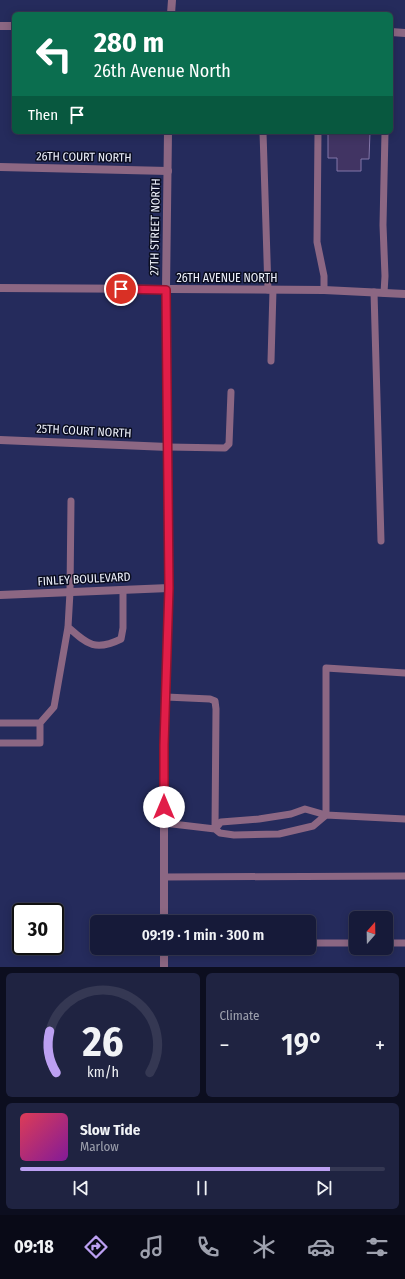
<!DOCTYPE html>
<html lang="en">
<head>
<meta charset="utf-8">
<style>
	body { margin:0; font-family:"Fira Sans Condensed",sans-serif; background:#1f2341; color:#f1f3f6; height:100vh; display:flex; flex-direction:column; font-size:15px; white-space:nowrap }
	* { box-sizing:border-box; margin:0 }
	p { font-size:13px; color:#9ea1ae }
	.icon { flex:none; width:22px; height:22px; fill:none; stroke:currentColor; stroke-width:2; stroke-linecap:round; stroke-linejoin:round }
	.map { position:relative; height:967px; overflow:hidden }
	.drawer { display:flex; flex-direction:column; gap:6px; padding:6px; background:#0c0e1f; flex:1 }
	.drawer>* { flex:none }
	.top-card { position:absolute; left:12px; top:12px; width:381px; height:122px; border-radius:6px; box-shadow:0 2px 10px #0003,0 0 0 1px #353853; background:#0b6e4f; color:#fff; overflow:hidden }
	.needle { width:26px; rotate:20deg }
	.fabs { position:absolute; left:349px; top:911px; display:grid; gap:8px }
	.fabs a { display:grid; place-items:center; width:44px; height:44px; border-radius:6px; background:#161a39; box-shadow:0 2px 10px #0003,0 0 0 1px #353853; font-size:20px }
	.speed { position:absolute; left:12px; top:903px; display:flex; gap:8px; font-size:20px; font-weight:700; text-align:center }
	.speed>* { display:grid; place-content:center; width:52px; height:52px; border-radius:50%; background:#161a39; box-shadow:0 2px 10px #0003,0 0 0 1px #353853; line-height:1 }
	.speed .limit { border:2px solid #111; border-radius:6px; background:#fff; color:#111 }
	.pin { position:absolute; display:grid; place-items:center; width:34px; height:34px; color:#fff; margin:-17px; border:2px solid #fff; border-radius:50%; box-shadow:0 1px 4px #0007 }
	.me { position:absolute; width:44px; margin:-22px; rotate:0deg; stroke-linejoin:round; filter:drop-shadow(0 0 3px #0008) }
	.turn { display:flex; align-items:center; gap:14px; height:84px; padding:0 16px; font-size:18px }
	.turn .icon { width:52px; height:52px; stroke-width:2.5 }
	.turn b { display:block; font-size:28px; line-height:34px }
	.then { display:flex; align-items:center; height:38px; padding:0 16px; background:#0003; gap:8px; font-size:15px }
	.big { font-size:30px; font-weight:600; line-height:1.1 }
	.drawer .tile { flex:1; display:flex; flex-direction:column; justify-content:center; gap:6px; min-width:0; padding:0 14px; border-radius:6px; background:#1f2341 }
	.drawer .dial { align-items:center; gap:0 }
	.dial svg { height:104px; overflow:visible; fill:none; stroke:#353853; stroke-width:7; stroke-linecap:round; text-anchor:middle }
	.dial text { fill:#f1f3f6; stroke:none }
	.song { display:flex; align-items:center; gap:12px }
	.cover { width:48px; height:48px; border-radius:6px; background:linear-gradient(135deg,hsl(350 70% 55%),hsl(290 70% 35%)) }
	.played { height:4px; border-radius:2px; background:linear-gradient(90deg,#bca0f2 85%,#353853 85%) }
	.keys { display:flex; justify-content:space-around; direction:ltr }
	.heat { display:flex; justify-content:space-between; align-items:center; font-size:22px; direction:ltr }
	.drawer .tiles { flex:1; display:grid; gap:6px; grid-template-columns:1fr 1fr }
	.tile:last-child { grid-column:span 2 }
	.trip { position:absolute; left:90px; top:915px; width:226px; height:40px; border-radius:6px; background:#161a39; box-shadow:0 2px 10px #0003,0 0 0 1px #353853; font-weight:600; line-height:40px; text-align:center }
	.menu { display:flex; height:64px; justify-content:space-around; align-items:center; background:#090a17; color:#9ea1ae }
	.menu .icon { width:28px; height:28px }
	.menu .current { color:#bca0f2 }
	.menu b { font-size:18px; color:#f1f3f6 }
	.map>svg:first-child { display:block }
</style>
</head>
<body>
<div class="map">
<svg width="405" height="967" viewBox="0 0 405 967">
	<rect width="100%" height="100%" fill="#1d224c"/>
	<path fill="#252b5c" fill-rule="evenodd" d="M0,0H405V967H0ZM14,14H391V132H14ZM21,912H55V946H21ZM356,918H386V948H356ZM97,922H309V948H97Z"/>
	<path fill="#413463" stroke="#8376a9" d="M328,132H370L369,159H361V171H337V158H328Z"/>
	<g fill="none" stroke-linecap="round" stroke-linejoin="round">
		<path stroke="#8c6783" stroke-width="7" d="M263,132L268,290
			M318,132L317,242L324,276V290
			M374,292L381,541
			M384,293L385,276L383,225L385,132
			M271,361L273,290
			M168,447L225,448L229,444L231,392
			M68,627C87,644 95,652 121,639L123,628V590
			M166,697L210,699L215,701L216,709L215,829
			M0,723H40L54,707L68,627L70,592L71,501
			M0,743H40V723
			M326,815V668L405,673
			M164,823L215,829L220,833L234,835L279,834L313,826L326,815
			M215,829L221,822L259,819L291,814L305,809L326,815L405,819
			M164,877L405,876
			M309,943H356
			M386,943H405"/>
		<path stroke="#8c6783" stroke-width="8" d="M0,26H14
			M391,32L405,33
			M0,167L168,171
			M0,288L324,290L405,294
			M0,440L168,447
			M164,922V745L169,588
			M164,967V948"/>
		<path stroke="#8c6783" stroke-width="8" d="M171,14L172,0
			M0,595L169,588L166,290L168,132"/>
	</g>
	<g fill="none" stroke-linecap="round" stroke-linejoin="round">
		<defs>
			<path id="route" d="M121,289L166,290L169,588L164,745V807"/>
		</defs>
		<use href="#route" stroke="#92132f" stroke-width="10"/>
		<use href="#route" stroke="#e11d48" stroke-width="7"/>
	</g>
	<g text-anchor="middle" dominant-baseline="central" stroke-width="3" stroke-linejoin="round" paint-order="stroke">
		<g font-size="12" fill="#edf0fb" stroke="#0b0e21">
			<text transform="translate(84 157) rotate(1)">26TH COURT NORTH</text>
			<text transform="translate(155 227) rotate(-89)">27TH STREET NORTH</text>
			<text x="227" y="278">26TH AVENUE NORTH</text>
			<text transform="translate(84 431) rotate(3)">25TH COURT NORTH</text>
			<text transform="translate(84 579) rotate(-3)">FINLEY BOULEVARD</text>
		</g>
	</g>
</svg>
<div class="fabs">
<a><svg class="needle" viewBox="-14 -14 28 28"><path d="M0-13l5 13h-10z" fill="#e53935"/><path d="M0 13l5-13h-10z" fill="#9ea1ae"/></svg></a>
</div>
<div class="speed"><div class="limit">30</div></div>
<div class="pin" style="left:121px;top:289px;background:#d93025"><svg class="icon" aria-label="arrive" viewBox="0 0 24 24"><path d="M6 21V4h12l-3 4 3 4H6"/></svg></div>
<svg class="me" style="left:164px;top:807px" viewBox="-20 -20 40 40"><circle r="19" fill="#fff"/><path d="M0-13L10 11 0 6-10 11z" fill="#e11d48"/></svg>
<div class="trip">09:19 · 1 min · 300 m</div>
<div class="top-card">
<div class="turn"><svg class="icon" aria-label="left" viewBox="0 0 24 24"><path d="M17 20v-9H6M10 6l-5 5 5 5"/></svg><div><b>280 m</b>26th Avenue North</div></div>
<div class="then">Then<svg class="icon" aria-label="arrive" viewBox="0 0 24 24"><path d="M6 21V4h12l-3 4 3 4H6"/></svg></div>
</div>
</div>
<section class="drawer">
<div class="tiles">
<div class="tile dial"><svg viewBox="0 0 100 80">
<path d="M14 69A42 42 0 1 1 86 69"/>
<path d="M14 69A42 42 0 0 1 9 37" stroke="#bca0f2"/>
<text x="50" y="56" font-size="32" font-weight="700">26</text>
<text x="50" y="72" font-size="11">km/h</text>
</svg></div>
<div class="tile"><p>Climate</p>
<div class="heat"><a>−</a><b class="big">19°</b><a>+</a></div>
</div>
<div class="tile">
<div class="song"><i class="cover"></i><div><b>Slow Tide</b><p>Marlow</p></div></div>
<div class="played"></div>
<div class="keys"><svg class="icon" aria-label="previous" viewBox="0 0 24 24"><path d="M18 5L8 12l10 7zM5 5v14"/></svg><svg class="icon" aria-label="pause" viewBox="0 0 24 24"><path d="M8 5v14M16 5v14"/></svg><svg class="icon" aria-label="next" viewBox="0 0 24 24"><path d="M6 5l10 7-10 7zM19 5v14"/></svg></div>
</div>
</div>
</section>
<nav class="menu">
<b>09:18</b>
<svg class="icon current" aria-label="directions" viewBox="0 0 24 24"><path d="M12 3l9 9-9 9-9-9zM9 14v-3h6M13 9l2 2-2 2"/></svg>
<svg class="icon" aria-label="music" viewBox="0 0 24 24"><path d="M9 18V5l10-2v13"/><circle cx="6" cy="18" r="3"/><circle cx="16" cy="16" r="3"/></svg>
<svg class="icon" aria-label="phone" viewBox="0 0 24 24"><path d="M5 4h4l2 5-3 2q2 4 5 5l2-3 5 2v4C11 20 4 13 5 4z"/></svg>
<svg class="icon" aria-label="climate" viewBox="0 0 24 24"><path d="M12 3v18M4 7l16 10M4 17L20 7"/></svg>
<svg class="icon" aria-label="car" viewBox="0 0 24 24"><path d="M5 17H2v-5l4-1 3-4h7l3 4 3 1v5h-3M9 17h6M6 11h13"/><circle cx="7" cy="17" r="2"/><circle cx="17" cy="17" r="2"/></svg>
<svg class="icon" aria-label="filters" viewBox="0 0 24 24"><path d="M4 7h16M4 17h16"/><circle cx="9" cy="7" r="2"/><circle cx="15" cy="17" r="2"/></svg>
</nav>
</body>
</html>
